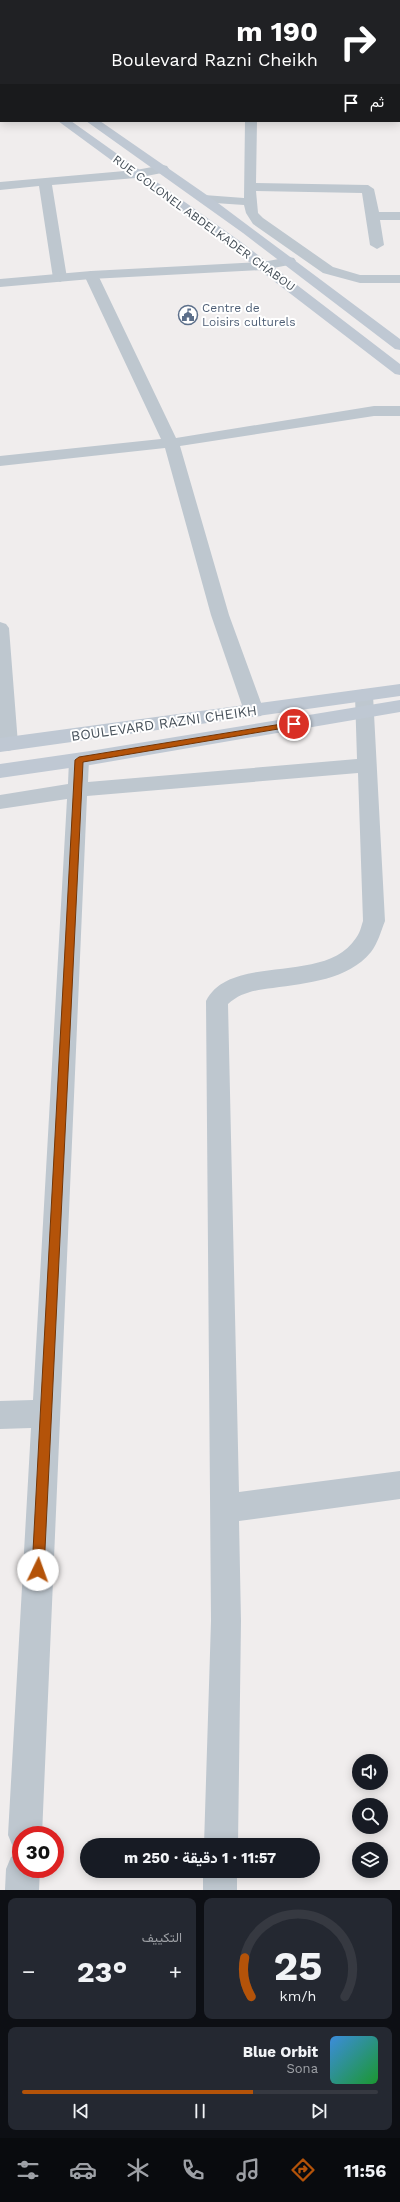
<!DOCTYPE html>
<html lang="ar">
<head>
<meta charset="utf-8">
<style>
	body { margin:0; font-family:"Work Sans",Vazirmatn,sans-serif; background:#242831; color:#f1f3f6; direction:rtl; height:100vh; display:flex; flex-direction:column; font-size:15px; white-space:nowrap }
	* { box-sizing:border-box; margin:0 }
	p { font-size:13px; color:#9ea1a6 }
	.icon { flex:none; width:22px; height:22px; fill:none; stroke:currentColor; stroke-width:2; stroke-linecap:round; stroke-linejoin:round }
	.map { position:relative; height:1890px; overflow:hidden; direction:ltr }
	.sheet { display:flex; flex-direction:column; gap:8px; padding:8px; background:#0d0f14; flex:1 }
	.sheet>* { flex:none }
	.top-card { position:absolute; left:0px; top:0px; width:400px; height:122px; box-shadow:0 2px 10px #0003; direction:rtl; background:#202124; color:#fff; overflow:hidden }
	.controls { position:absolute; left:352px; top:1754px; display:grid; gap:8px }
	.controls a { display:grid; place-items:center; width:36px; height:36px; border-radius:50%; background:#171b24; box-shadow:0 2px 10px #0003; font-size:20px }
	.speed { position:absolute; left:12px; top:1826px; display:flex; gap:8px; font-size:20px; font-weight:700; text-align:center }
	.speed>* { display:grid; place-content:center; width:52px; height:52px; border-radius:50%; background:#171b24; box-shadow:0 2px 10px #0003; line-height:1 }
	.speed .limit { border:6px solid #d22; background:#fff; color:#111 }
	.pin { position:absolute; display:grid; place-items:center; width:34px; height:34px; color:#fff; margin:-17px; border:2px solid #fff; border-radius:50%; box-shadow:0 1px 4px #0007 }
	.me { position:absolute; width:44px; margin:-22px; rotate:3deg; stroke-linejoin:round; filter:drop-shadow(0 0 3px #0008) }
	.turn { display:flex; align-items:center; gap:14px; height:84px; padding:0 16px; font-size:18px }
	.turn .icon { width:52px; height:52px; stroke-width:2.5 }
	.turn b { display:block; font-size:28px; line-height:34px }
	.then { display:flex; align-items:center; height:38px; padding:0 16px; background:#0003; gap:8px; font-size:15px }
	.big { font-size:30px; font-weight:700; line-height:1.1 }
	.sheet .tile { flex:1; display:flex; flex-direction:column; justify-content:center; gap:6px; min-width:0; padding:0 14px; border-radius:8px; background:#242831 }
	.sheet .dial { align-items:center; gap:0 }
	.dial svg { height:104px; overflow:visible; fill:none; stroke:#363941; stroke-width:7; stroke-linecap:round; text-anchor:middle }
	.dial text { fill:#f1f3f6; stroke:none }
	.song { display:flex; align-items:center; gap:12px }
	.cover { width:48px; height:48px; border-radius:6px; background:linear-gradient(135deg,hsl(210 70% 55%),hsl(130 70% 35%)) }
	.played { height:4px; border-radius:2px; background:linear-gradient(90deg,#b45309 65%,#363941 65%) }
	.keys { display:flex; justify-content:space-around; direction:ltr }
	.heat { display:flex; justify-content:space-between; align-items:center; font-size:22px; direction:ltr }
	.sheet .tiles { flex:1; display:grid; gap:8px; grid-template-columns:1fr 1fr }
	.tile:last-child { grid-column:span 2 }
	.trip { position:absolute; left:80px; top:1838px; width:240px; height:40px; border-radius:20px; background:#171b24; box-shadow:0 2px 10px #0003; font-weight:700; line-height:40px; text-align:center; direction:rtl }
	.dock { display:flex; height:64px; justify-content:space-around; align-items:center; background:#090b0e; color:#9ea1a6 }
	.dock .icon { width:28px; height:28px }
	.dock .active { color:#b45309 }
	.dock b { font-size:18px; color:#f1f3f6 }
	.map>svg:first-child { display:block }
</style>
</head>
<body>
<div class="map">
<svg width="400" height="1890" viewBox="0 0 400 1890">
	<rect width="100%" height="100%" fill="#f0eded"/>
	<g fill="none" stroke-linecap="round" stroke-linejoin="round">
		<path fill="#bec7cf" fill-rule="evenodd" d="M240,0H250V1H240Z
			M373,0H383L384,1H374Z
			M399,64H400V74H399Z
			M399,114H400V120H399Z
			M245,121H257L256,183L368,185L374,189L379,212H400V220H380L384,245L377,249L370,245L362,193L256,191L258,213L263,218L333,267L360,275H400V283H360L323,273L253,224L246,213L244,205L200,202L198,199L200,196L204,195L244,198Z
			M163,165L167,166L169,169L167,172L136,178L52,185L67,278L60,282L53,278L39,186L0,190V182L136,170Z
			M91,271L98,275L176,438L374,406H400V416H374L180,446L229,615L264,711L261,716L254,717L247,716L244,711L211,615L165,448L0,466V456L161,439L84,275Z
			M0,622L6,624L9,628L18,744L15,749L8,751L0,747Z
			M364,689L371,691L373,695L385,921C381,931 378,943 371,952C348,980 307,983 273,988C256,990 241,992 228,1004L239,1492L400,1471V1499L239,1521L241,1621L238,1845H204L211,1621L206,1001C231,952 325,986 356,938C360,933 361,927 363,921L358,773L87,796L42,1835H21V1850L13,1847L8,1835L31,1428L0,1429V1401L33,1400L67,799L0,809V795L68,784L69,760L72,755L79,753L86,755L89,760L88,782L357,759L355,695L357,691Z
			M21,1853V1869H40L39,1890H5L6,1869L11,1857Z
			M203,1871H237V1890H203Z"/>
		<path fill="#bec7cf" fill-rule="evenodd" d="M0,97H1V103H0Z
			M289,257L294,258L296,261L294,264L263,270L91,279L0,287V279L91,271L263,262Z"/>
		<path fill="#bfc8d3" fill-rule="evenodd" d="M0,50H1V57H0Z
			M0,70H1V77H0Z
			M58,121H71L241,242L400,364V375L395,374L231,248Z
			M86,121H100L214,200L400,339V350L395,349L243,233Z
			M400,684V696L0,752V738Z
			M400,700V712L90,765L0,778V764L90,751Z"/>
	</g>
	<path fill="#b45309" stroke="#753606" d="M294,722H296V726L83,762L44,1570L43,1574L38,1576L34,1574L32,1570L75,760L79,757Z"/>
	<defs>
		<symbol id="civic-ring" viewBox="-11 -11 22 22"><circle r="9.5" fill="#fff" stroke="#5c6f8a" stroke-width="1.5"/><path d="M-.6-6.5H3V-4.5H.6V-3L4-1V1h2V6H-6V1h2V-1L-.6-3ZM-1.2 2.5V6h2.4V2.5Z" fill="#5c6f8a"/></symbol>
	</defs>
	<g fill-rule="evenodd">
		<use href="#civic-ring" x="177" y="304" width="22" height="22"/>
	</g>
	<g text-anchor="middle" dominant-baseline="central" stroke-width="4" stroke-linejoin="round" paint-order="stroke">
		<g font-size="12" fill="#465059" stroke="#fff">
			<text transform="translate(204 223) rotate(36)">RUE COLONEL ABDELKADER CHABOU</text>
		</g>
		<g font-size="12" fill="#4e5e75" stroke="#fff" text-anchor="start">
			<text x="202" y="308">Centre de<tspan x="202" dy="14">Loisirs culturels</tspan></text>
		</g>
		<g font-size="14" fill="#465059" stroke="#fff">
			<text transform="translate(164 723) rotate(-8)">BOULEVARD RAZNI CHEIKH</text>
		</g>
	</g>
</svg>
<div class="controls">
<a><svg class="icon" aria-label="sound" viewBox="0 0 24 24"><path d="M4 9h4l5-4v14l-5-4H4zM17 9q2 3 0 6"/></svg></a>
<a><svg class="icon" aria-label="search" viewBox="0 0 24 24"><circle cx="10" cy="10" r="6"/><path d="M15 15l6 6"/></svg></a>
<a><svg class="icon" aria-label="layers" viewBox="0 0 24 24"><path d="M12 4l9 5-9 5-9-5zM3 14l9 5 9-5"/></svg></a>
</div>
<div class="speed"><div class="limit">30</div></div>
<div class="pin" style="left:294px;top:724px;background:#d93025"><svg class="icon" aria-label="arrive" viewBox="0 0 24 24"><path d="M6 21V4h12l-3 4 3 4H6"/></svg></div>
<svg class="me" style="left:38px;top:1570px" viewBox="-20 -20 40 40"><circle r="19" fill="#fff"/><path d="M0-13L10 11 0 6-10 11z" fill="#b45309"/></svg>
<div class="trip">11:57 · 1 دقيقة · 250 m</div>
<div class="top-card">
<div class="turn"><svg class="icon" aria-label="right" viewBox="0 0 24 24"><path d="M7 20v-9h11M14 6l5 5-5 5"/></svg><div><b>190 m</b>Boulevard Razni Cheikh</div></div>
<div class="then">ثم<svg class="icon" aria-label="arrive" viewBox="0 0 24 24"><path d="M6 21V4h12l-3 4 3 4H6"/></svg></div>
</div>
</div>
<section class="sheet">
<div class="tiles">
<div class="tile dial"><svg viewBox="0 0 100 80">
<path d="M14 69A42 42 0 1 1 86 69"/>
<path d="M14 69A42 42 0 0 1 9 39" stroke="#b45309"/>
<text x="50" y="56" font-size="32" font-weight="700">25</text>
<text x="50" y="72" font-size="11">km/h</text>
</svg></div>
<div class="tile"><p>التكييف</p>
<div class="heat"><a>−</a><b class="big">23°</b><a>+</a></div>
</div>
<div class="tile">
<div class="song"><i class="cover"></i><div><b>Blue Orbit</b><p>Sona</p></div></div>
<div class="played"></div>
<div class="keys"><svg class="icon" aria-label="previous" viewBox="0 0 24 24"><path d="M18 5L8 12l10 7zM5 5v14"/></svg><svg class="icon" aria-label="pause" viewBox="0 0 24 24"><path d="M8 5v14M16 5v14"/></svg><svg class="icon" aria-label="next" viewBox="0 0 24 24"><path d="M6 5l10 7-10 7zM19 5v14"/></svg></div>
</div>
</div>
</section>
<nav class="dock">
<b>11:56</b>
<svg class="icon active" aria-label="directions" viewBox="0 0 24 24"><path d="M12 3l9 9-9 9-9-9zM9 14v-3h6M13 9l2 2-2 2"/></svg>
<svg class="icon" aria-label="music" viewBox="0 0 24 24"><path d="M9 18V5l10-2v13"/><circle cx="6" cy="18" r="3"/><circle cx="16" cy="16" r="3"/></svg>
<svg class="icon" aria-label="phone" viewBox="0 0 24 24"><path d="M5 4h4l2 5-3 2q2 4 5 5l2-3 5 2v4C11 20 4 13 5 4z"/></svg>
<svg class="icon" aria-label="climate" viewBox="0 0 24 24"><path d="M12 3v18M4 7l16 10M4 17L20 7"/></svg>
<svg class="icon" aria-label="car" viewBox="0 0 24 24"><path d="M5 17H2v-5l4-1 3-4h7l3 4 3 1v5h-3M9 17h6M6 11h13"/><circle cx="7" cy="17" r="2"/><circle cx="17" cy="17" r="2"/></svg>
<svg class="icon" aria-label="filters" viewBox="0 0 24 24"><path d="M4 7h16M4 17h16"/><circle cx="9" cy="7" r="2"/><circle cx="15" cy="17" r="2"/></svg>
</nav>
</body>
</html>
